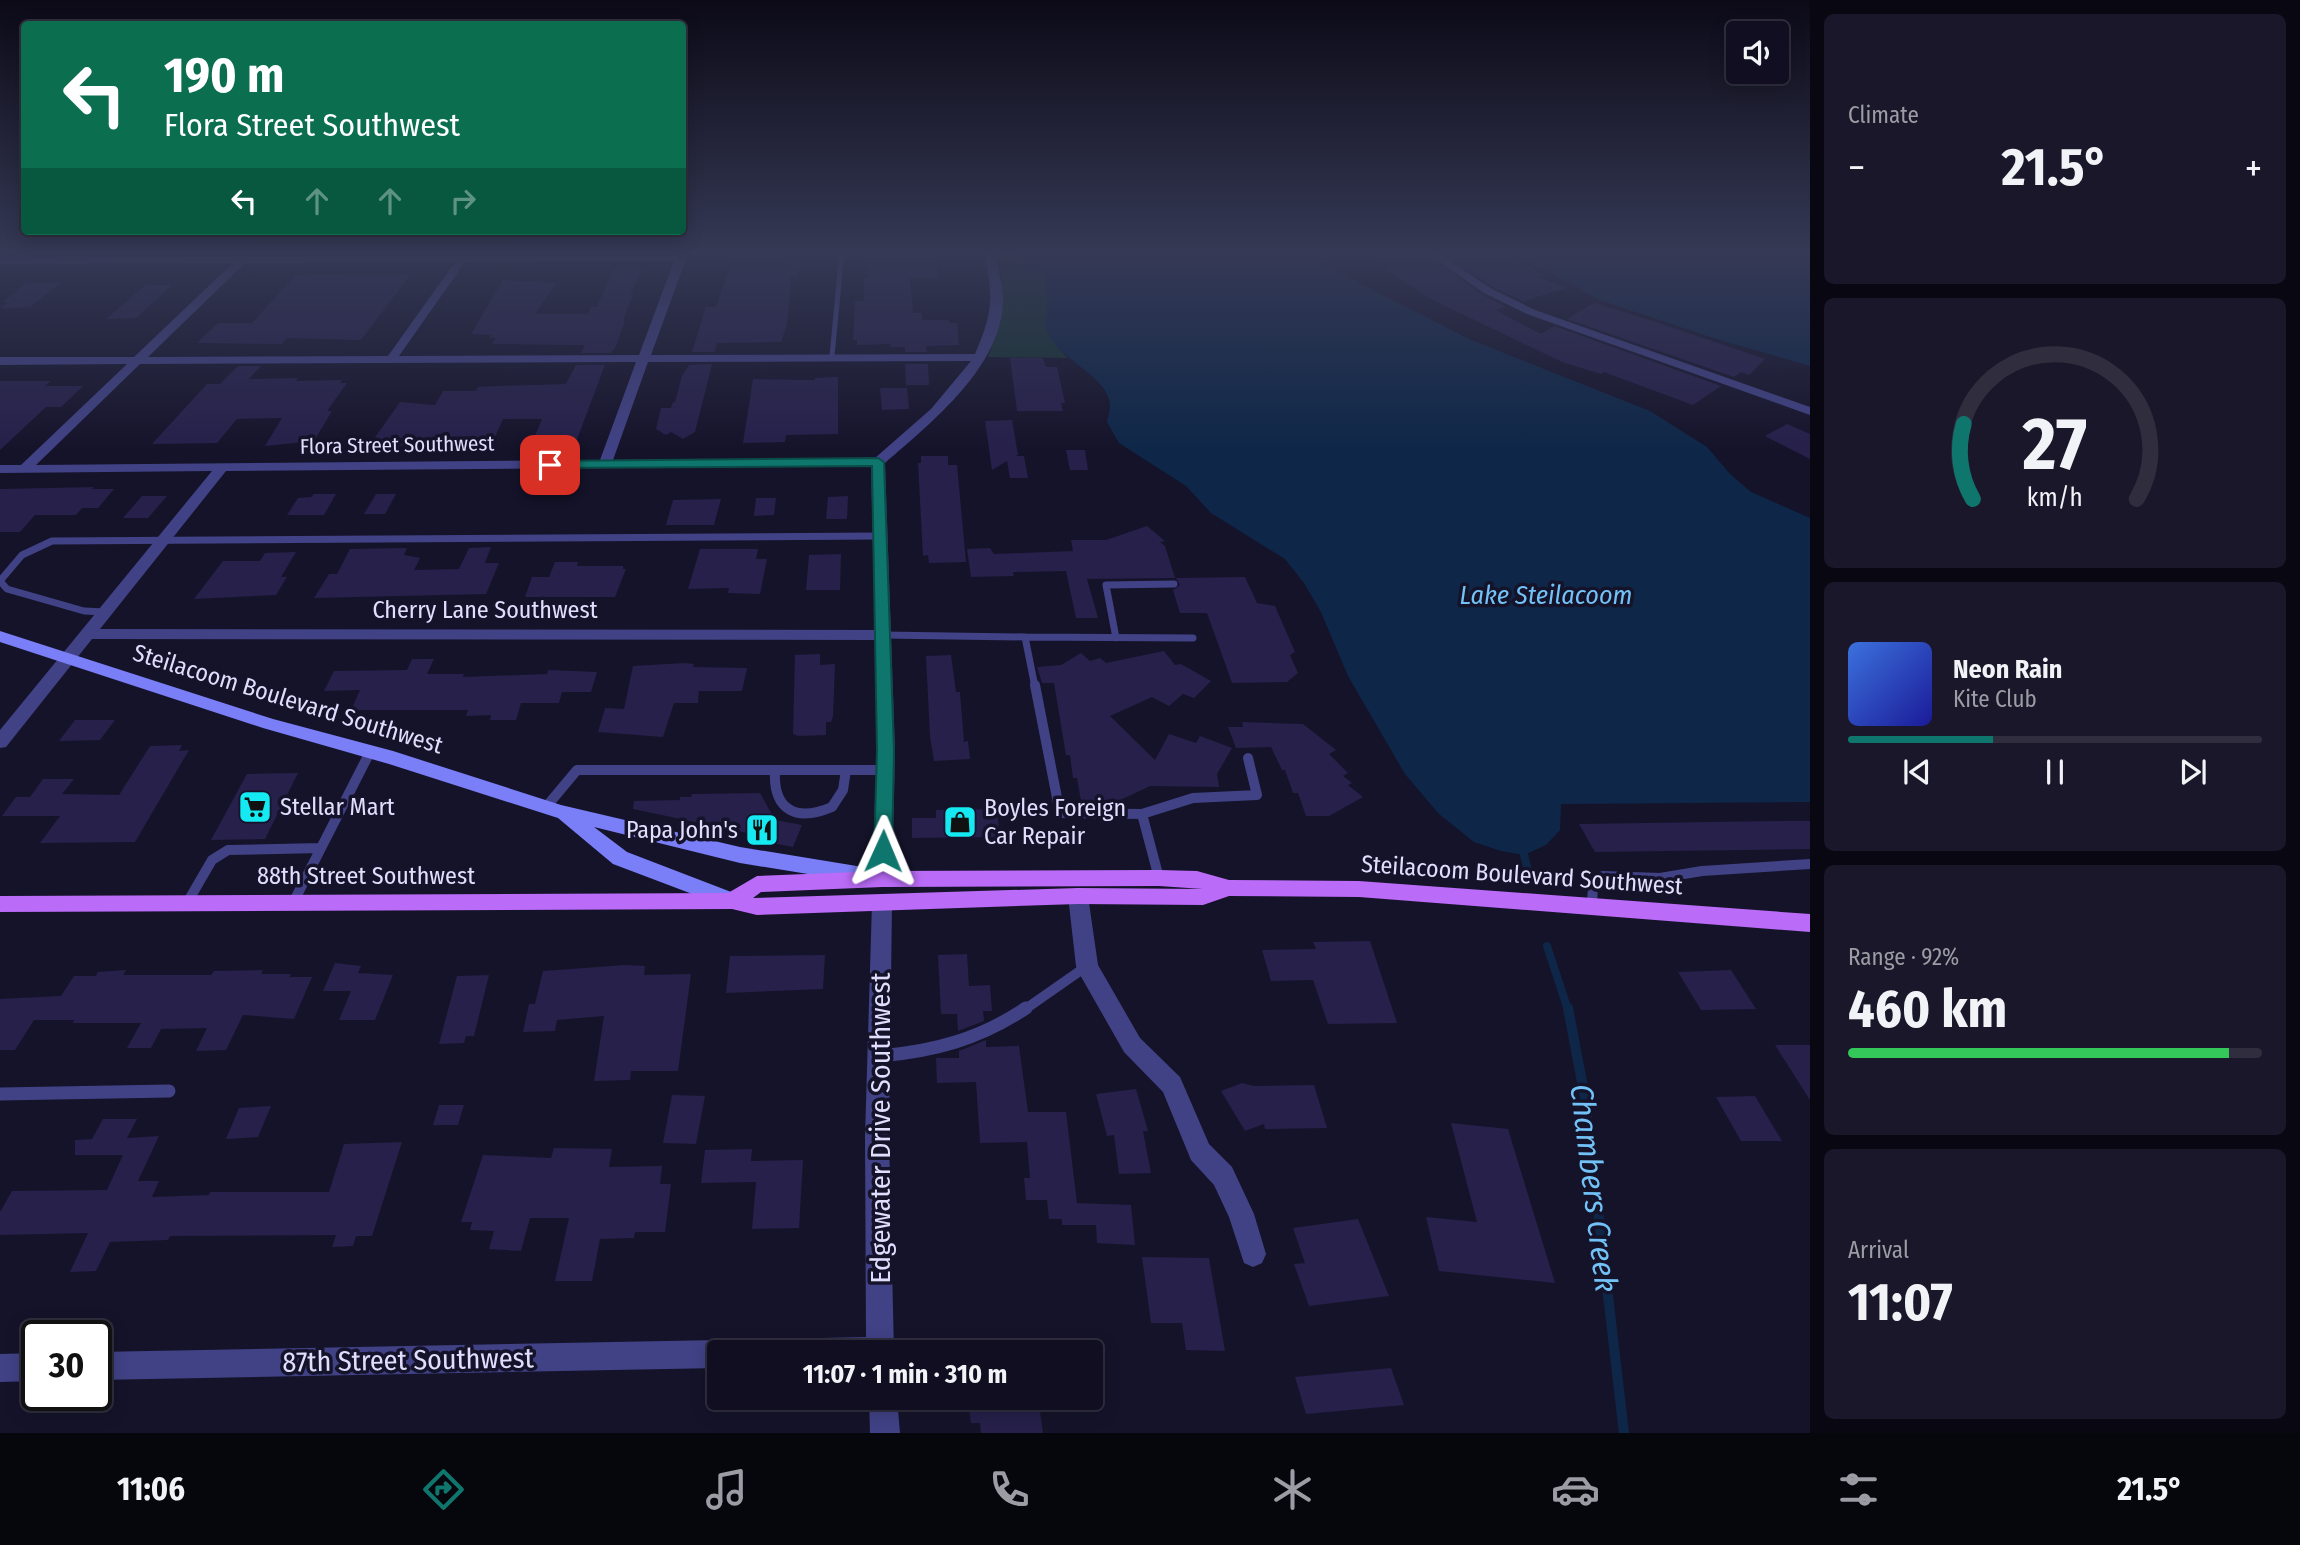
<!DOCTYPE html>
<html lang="en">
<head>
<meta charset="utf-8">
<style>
	body { margin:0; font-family:"Fira Sans Condensed",sans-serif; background:#191729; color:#f1f3f6; height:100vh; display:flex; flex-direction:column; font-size:26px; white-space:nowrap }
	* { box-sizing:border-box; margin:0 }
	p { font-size:23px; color:#9c9ca5 }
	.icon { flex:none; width:38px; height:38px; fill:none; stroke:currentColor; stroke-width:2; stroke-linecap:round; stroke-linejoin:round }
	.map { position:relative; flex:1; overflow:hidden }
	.details { display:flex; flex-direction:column; gap:14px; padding:14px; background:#090812; width:490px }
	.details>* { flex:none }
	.banner { position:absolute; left:21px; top:21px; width:665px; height:214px; border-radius:7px; box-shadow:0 4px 18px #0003,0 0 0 2px #302e3e; background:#0b6e4f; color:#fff; overflow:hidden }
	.controls { position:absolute; left:1726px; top:21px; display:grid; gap:14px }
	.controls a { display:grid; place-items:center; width:63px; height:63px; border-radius:7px; background:#100e20; box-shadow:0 4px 18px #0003,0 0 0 2px #302e3e; font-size:35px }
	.speed { position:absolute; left:21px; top:1320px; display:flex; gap:14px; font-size:35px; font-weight:700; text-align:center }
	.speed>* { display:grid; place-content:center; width:91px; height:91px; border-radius:50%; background:#100e20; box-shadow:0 4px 18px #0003,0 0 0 2px #302e3e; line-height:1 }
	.speed .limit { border:4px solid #111; border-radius:10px; background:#fff; color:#111 }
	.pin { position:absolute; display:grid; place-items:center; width:60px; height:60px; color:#fff; margin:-30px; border-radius:14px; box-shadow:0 4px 10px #0006 }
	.me { position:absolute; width:77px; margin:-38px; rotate:1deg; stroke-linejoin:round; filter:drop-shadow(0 0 5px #0008) }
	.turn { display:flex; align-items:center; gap:24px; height:147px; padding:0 28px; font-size:32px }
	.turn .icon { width:91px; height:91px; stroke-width:2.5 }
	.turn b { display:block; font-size:49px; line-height:60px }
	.lanes { display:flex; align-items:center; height:66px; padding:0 28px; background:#0003; justify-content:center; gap:35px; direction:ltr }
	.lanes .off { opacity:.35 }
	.big { font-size:52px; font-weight:700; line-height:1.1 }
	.details .tile { flex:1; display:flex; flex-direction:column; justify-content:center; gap:10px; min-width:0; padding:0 24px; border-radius:10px; background:#191729 }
	.details .dial { align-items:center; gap:0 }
	.dial svg { height:182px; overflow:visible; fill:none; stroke:#302e3e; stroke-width:7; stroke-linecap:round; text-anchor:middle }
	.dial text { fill:#f1f3f6; stroke:none }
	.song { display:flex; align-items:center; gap:21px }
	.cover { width:84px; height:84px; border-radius:10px; background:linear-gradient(135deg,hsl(220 70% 55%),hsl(240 70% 35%)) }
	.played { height:7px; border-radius:4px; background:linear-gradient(90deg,#0f766e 35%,#302e3e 35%) }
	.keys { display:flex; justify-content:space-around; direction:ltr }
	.heat { display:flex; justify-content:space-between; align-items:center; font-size:38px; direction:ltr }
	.charge { height:10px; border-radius:5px; background:linear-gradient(90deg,#34c759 92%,#302e3e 0) }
	.trip { position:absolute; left:707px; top:1340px; width:396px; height:70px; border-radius:7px; background:#100e20; box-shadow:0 4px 18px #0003,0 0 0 2px #302e3e; font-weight:700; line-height:70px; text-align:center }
	.tabs { display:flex; height:112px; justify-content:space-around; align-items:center; background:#06060d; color:#9c9ca5 }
	.tabs .icon { width:49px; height:49px }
	.tabs .on { color:#0f766e }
	.tabs b { font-size:32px; color:#f1f3f6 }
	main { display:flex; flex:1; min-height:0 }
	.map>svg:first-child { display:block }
</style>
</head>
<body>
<main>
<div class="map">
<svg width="1810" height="1433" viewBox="0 0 1810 1433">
	<rect width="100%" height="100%" fill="#15132a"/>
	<path fill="#163431" d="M998,251H1019C1022,267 1035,266 1046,275C1045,285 1048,294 1048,303C1046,333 1046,336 1068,358L988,357C1005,313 1005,297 998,251Z"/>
	<path fill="#0e2748" d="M1019,251H1321L1319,258L1326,266L1469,339L1650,411L1707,447L1730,474L1751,492L1810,518V802L1561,804L1560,830L1546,845L1524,855L1501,851L1474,842L1439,814L1405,774L1348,676L1321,612L1304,583L1285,559L1211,513L1186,486L1119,443L1107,422C1108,417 1110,410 1110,406C1110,377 1059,360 1048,333C1042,321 1048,313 1048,302C1047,292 1045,285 1046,275L1027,267Z
		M1509,251H1810V366L1713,338L1600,300Z"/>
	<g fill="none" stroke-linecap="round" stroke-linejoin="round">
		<path stroke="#0e2748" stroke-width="8" d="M1524,855L1529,875
			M1547,946L1568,1010"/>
		<path stroke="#0e2748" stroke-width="10" d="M1568,1008L1585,1098L1624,1433"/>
	</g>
	<path fill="#26204a" d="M743,251H785L783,258L803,259L797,276H791L787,324L781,342L717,343L715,352H692L706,307H716L733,258Z
		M869,251H936L938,278H910L913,313H922V320H949V323H957L959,345L926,346L927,352H905V347H891V344L857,345V340H853L855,301H864V278H868Z
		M1367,251H1422L1482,295L1506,307L1495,310L1541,334L1554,326L1721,386L1693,405L1604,372L1601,374L1562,362L1431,299L1380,267L1390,265Z
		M1439,251H1500L1544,275L1539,277L1566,288L1523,301L1493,287Z
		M614,269H643L630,295H633L626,311L623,321H625L615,348L610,353H581L585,345L492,344L496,338H489L491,335L471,334L503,280L556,283L535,314H588L591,307H597Z
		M315,274L410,275L361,340L287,338L282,344L197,343L218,323H252L295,276Z
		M27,283H60L30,307L1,308L9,302H3Z
		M146,285H172L136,318L106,319Z
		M1594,303L1656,322L1765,359L1749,375L1741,372L1734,377L1567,319Z
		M1010,358H1043L1046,367H1057L1065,403H1061L1063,411H1017Z
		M712,364L695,432L683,439L671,432L666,435L656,429L661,408H671L673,402H675L682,376L689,365Z
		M905,364H928L929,385H906Z
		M576,365H605L576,442L532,443L542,419H503L492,444L381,446L383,443H371L400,402L435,405L443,391H476L478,387L497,386L566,384Z
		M238,366H261L249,379L298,378L296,381L342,380L340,383H347L327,411H332L314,441L265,446L282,418L237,419L217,443L152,444L207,384H220Z
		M838,377V434L786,435L785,442L743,443L753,379L815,380V378Z
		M0,381H51L45,386H83L61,407H46L0,450Z
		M880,388H907L909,409L882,410Z
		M1012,420L1018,455L1015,456H1024L1028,478H1010L1007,461L992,470L985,421Z
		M1787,424L1810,434V459L1765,436Z
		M1066,450H1085L1088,470H1070Z
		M921,456H948V465H957L966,562L929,563L928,555L923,556L918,463H921Z
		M94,487L92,489H114L98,508H82L76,515H35L20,532H0V489Z
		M314,494H336L324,515H287L298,498L311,497Z
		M376,494H396L385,514H364Z
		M142,496H167L148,518H123Z
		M848,496L847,519H826L828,497Z
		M756,498H776L774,515L754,516Z
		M721,499L714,525H666L673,500Z
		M1147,526L1165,541L1160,542L1165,546L1175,578L1087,579L1098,618H1076L1066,571L1013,572L1014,576L971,577L967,549L990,548L994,554L1073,551L1071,540H1106Z
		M491,547L485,563H499L486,594L314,598L329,574H337L350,549L407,548L404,555L420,558L414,570L459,569L469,548Z
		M700,549H758L756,559H767L760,594L728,593L729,588L688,589Z
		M296,552L281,577H287L276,595L194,599L223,561H260L265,553Z
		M841,554L840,590H806L809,555Z
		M555,562H578L577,566H623V569H626L615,597H525L532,577H549Z
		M1245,577L1257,603L1275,606L1295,652L1290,655L1298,673L1287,682L1232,683L1207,613H1180L1173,590L1180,585L1176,578Z
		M1164,651L1175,665L1181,664L1211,681L1194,698L1183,694L1169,706L1152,697L1110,716L1155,760L1169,734L1196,743L1200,736L1232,748L1217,774L1219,787L1150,786L1114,803L1081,801L1077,778H1073L1070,755H1066L1054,683H1042L1037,667L1061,665L1081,653L1090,661L1100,658L1106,663Z
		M820,654V665L835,664L833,716L831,722H826V735L798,736L793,734L795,655Z
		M951,655L956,692H960L964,742L968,741L970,759L934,761L930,737L926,656Z
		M412,659H434L427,674H464L463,677L547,674L548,670L597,672L591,692H562L559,703H521L516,720H490L491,715L466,716L468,710H351L360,690L324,691L334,671L407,670Z
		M685,663L694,664L693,667L747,668L742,691H699L698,703H674L663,737L598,732L605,708L624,709L633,666Z
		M75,720H115L100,740L59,741Z
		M1242,722L1303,724L1336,750L1329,754L1348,773L1343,776L1352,783L1348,785L1363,797L1329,816H1306L1298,793H1293L1285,770H1282L1271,747L1236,748L1228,727H1243Z
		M182,745L179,751L189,750L135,842L40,843L60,816H2L16,797H30L43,779H74L62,794L119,795L150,746Z
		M298,773L265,839L211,840L247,774Z
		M760,793L775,820L802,825L793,847L750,839L752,834L633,809L634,801L680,800V797H691L692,794Z
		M997,809L1000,837L912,838V818H936V810Z
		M1779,821H1810V849L1595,852L1579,824Z
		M1370,941L1397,1023L1328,1024L1313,980L1271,981L1262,950L1316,949L1313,942Z
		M967,954L969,986L990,985L992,1011H983L984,1021L958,1031L957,1014H941L938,955Z
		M825,955L823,989L726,993L730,956Z
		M335,963L361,966L358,973L393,975L375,1020H339L351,991H323Z
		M625,965L645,966L644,975L691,974L678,1071H631L630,1080L594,1081L604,1016L557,1020L555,1031L523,1032L529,1004H535L543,971Z
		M126,970L123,975H211L214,971L263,970L261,974H291L289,977H312L294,1019L243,1015L226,1050L196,1051L207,1028L161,1029L151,1048H127L141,1023H73L74,1020H34L15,1050H0V999L61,996L74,976H96L98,972Z
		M1731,970L1756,1009L1701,1010L1678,972Z
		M489,975L474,1036H466L464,1043L439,1044L457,976Z
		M986,1040V1047L1019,1046L1028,1112H1066L1077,1203L1131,1205L1135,1245L1097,1243L1096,1225H1062V1219H1049L1047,1200H1026L1024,1178H1030L1027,1142L980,1143L976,1082L937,1083L936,1058H959V1051Z
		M1775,1045H1810V1100Z
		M1242,1083L1254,1086L1314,1085L1327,1128L1265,1129L1264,1124L1245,1131L1221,1091Z
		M1136,1089L1148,1131H1143L1151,1173L1119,1174L1114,1135L1107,1136L1096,1094Z
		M672,1095L705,1096L696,1144L663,1143Z
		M1755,1096L1782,1141H1741L1716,1097Z
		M439,1105H464L458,1125H433Z
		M271,1106L258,1137L226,1139L239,1108Z
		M103,1119H137L127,1138L159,1136L138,1181H159L152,1197L209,1195L210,1192H329L344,1144L402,1142L372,1236H356L353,1246L332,1247L336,1235L170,1236L168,1240L110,1242L96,1271L70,1272L88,1233L0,1235V1212L12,1191L107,1190L123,1155H75V1140L92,1139Z
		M1451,1123L1508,1129L1555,1283L1439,1271L1426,1217L1477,1222Z
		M554,1148L612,1149L609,1167L662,1166L660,1184H671L665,1232H635L634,1238L600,1239L592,1281H555L569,1218H530L521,1251L489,1249L494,1231L470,1230L472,1222H461L483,1155L551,1158Z
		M752,1149L751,1161L803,1160L799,1228L752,1229L756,1182L701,1183L705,1150Z
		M1358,1219L1389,1296L1309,1306L1294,1264L1305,1263L1293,1228Z
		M1142,1257L1209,1258L1225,1351L1186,1350L1182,1323H1151Z
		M1391,1368L1404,1405L1306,1414L1295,1377Z
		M980,1398H1038L1043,1433H981L980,1423H971L968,1401Z"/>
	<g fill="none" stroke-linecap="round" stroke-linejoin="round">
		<path stroke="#414286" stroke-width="5" d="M832,356L842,251"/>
		<path stroke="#414286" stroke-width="7" d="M0,581L22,555L52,541L880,536
			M0,581L7,589L84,611L105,612
			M883,635L1025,637
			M1116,638L1106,585L1174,584
			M1035,687L1025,637L1193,638"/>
		<path stroke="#414286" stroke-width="10" d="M1035,685L1060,813L1142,814
			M775,771C773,811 797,822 832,807L843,790L846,770
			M546,807L577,770H885
			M1159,878L1142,814L1193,798L1257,795L1248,758
			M187,903L212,860L228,850L321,848
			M293,903L370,752
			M1592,906L1593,884L1603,876L1660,878L1702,871L1810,864
			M1024,1010L1087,966"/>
		<path stroke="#414286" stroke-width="13" d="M880,1056C935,1051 980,1039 1026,1008
			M0,1094L169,1091"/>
		<path fill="#414286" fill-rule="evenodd" d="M463,251H471L469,256L677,255L681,251H689L651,355L975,354C994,310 993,297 984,251H994C997,267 1003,282 1003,299C1003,366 932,422 885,463L895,751L892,879L889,885L882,887L875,885L872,879L877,751L875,640L92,639L6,747L0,748V730L212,471L0,473V465H21L127,364L0,365V357H134L233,263L0,264V258L239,257L246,253L250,257L459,256ZM674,261L639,355L399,356L465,262ZM455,262L388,356L148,357L245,263ZM971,361L931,409L875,458L613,460L648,362ZM636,362L600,460L36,465L140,364ZM871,466L875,630L100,629L226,471Z
			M1424,251H1435L1492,289L1535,310L1810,407V415L1527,314L1484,293Z
			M1078,888L1085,890L1088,896L1098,965L1140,1038L1180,1077L1209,1144L1232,1167L1254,1214L1266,1254L1262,1263L1253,1267L1244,1263L1229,1217L1214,1185L1191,1160L1163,1092L1124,1052L1079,973L1076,966L1068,896L1071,890Z
			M882,895L889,897L892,903L889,1137L894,1353H761L765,1343L775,1339L866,1337L865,1137L872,903L875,897Z
			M719,1340L729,1344L732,1353H719V1368L96,1380V1352Z
			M37,1353V1381L0,1382V1354Z
			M869,1398H897L900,1433H870Z"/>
		<path fill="#7a7ff8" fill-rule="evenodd" d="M0,631L273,719L393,751L561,805L740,847L869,868L876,870L879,876L876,882L869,884L740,863L594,827L627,852L739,895L742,901L739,907L732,909L613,864L558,818L389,764L263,728L0,642Z"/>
		<path fill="#ba6bf7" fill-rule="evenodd" d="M1159,870L1197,871L1229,880L1359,881L1810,914V932L1359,897L1229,896L1203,905L1078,904L757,915L732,909L0,912V896L728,893L757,876L882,871ZM1159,886L1203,889L1078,888L753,898L761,892L882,887Z"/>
	</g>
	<linearGradient id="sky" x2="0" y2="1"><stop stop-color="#0c0a17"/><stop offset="0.56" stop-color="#353955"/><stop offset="1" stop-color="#353955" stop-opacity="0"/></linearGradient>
	<rect width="1810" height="451" fill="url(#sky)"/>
	<path fill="#0f766e" stroke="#0a4d48" stroke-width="2" d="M878,458L884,462L894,751L892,851L889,856H877L874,851L877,751L872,466L550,468L544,465L550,461Z"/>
	<defs>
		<symbol id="supermarket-square" viewBox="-11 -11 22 22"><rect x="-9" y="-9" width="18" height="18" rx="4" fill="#15e9f2" stroke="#15132a"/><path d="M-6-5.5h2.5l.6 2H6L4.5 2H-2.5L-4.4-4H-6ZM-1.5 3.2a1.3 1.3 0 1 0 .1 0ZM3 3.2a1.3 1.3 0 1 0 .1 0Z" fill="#111"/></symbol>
		<symbol id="shop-square" viewBox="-11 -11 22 22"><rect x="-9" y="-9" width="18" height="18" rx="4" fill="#15e9f2" stroke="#15132a"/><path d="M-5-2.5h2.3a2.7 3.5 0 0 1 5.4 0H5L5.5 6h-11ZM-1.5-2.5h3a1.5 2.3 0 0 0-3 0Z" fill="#111"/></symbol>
		<symbol id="restaurant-square" viewBox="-11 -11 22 22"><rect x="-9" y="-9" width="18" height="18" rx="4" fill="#15e9f2" stroke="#15132a"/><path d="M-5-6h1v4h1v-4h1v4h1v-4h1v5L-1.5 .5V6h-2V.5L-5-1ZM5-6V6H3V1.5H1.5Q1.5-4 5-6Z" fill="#111"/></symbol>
	</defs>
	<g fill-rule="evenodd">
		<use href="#supermarket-square" x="236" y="788" width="38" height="38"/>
		<use href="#shop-square" x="941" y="803" width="38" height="38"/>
		<use href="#restaurant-square" x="743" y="811" width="38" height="38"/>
	</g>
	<g text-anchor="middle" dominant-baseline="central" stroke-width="7" stroke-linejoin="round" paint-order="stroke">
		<g font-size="21" fill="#e0defd" stroke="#15132a">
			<text transform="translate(397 445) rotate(-1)">Flora Street Southwest</text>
		</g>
		<g font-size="24" fill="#e0defd" stroke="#15132a">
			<text x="485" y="610">Cherry Lane Southwest</text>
			<text transform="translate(288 699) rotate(17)">Steilacoom Boulevard Southwest</text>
			<text transform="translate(1522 875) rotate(4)">Steilacoom Boulevard Southwest</text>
			<text x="366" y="876">88th Street Southwest</text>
		</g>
		<g font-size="24" fill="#e0defd" stroke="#15132a" text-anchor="start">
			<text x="280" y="807">Stellar Mart</text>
			<text x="984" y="808">Boyles Foreign<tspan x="984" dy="28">Car Repair</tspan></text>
			<text x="738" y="830" text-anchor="end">Papa John's</text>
		</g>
		<g font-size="26" font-style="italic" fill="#72c2f7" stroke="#15132a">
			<text x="1546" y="595">Lake Steilacoom</text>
		</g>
		<g font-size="28" fill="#e0defd" stroke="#15132a">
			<text transform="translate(880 1128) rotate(-90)">Edgewater Drive Southwest</text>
			<text transform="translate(408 1360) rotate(-1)">87th Street Southwest</text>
		</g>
		<g font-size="32" font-style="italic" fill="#72c2f7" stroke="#15132a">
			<text transform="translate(1594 1188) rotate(83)">Chambers Creek</text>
		</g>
	</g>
</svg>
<div class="controls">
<a><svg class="icon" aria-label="sound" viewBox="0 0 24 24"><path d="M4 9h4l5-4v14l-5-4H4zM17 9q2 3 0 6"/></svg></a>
</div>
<div class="speed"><div class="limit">30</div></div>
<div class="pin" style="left:550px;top:465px;background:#d93025"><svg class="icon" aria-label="arrive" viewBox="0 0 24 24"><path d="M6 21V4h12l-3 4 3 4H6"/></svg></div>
<svg class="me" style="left:883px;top:851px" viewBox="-20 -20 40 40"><path d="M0-17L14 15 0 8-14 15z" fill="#0f766e" stroke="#fff" stroke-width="4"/></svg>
<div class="trip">11:07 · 1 min · 310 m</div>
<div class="banner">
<div class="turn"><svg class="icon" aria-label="left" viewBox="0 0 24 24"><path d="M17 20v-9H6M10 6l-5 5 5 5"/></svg><div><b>190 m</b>Flora Street Southwest</div></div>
<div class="lanes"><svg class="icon" aria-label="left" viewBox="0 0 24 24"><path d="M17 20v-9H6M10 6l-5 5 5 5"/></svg><svg class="icon off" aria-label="ahead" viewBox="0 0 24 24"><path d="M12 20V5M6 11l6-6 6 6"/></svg><svg class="icon off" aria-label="ahead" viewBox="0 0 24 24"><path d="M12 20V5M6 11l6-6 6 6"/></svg><svg class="icon off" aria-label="right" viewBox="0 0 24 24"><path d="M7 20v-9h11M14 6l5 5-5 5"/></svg></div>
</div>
</div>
<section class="details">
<div class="tile"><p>Climate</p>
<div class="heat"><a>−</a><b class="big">21.5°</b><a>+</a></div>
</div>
<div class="tile dial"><svg viewBox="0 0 100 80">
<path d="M14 69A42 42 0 1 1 86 69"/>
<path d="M14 69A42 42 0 0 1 10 36" stroke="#0f766e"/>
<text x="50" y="56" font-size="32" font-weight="700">27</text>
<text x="50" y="72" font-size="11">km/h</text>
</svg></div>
<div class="tile">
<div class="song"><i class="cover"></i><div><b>Neon Rain</b><p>Kite Club</p></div></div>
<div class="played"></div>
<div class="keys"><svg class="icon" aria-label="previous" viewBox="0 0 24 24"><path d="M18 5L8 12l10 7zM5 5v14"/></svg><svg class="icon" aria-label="pause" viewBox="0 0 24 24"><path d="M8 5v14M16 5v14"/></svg><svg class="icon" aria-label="next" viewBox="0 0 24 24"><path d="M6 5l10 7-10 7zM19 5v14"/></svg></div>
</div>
<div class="tile"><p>Range · 92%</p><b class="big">460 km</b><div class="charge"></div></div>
<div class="tile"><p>Arrival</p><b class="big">11:07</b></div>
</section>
</main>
<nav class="tabs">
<b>11:06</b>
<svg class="icon on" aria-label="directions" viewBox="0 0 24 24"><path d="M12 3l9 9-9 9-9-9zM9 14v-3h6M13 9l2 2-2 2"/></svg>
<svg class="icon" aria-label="music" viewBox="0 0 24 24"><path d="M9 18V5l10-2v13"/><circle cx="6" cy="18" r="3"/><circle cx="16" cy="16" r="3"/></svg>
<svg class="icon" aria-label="phone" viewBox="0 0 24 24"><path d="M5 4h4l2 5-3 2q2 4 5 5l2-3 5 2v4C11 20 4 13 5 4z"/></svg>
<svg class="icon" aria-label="climate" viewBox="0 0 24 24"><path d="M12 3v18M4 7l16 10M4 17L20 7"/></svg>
<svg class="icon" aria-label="car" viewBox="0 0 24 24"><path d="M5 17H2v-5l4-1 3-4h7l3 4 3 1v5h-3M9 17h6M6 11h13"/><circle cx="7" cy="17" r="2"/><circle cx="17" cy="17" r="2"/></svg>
<svg class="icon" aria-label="filters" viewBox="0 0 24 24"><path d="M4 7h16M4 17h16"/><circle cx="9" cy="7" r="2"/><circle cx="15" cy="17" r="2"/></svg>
<b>21.5°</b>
</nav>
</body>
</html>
